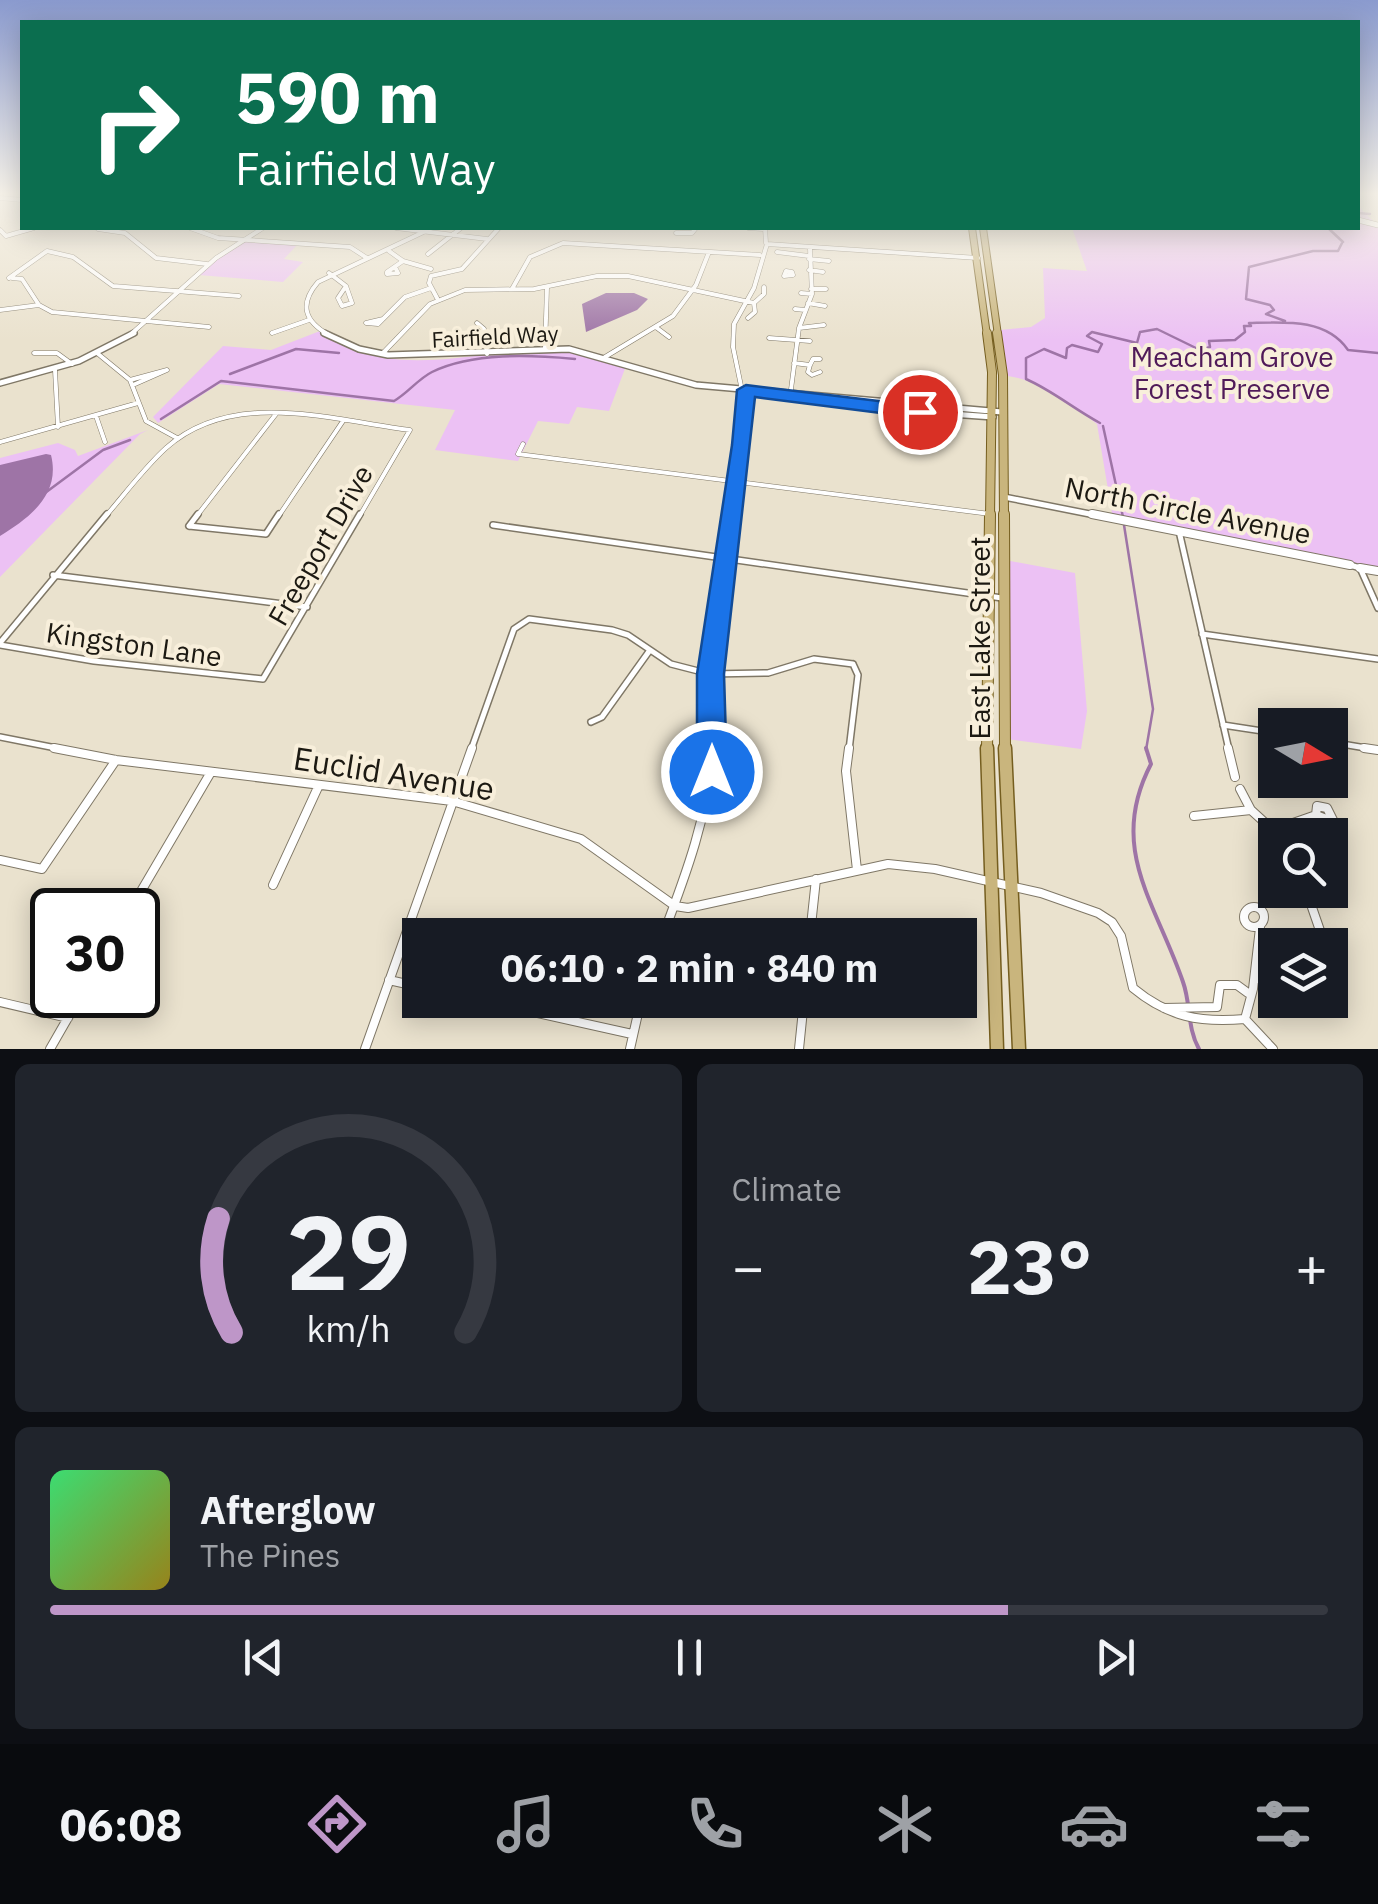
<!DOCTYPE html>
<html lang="en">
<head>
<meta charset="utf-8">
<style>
	body { margin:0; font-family:"IBM Plex Sans",sans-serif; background:#20242c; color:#f1f3f6; height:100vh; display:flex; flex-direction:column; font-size:38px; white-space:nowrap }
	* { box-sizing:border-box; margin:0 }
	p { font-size:32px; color:#9ea1a6 }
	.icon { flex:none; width:55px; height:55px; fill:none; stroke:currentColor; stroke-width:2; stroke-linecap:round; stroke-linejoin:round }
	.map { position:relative; height:1049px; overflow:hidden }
	.side { display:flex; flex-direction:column; gap:15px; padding:15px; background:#0d0f14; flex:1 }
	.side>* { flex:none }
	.guide { position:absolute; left:20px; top:20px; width:1340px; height:210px; border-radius:0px; box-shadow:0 5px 25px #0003; background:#0b6e4f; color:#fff; overflow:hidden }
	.needle { width:65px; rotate:100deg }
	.tools { position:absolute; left:1258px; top:708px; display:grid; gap:20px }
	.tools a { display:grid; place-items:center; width:90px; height:90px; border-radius:0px; background:#171b24; box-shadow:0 5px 25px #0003; font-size:50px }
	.speed { position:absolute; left:30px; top:888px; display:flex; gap:20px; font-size:50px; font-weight:700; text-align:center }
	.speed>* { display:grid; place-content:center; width:130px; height:130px; border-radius:50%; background:#171b24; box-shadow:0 5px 25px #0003; line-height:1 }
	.speed .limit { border:5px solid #111; border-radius:15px; background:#fff; color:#111 }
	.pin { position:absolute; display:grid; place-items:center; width:85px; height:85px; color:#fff; margin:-42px; border:5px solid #fff; border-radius:50%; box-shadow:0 2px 10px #0007 }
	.me { position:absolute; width:110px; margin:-55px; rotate:0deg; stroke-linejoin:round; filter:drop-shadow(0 0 8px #0008) }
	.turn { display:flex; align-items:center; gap:35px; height:210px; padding:0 50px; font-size:45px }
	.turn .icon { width:130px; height:130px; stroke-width:2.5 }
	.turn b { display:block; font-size:70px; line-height:85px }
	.big { font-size:75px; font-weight:800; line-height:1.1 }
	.side .card { flex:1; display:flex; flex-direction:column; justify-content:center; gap:15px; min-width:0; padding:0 35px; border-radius:15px; background:#20242c }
	.side .dial { align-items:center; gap:0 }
	.dial svg { height:260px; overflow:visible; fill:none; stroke:#363941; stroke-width:7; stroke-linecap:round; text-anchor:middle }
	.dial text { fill:#f1f3f6; stroke:none }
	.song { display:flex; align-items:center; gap:30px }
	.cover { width:120px; height:120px; border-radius:15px; background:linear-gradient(135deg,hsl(140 70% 55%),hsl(50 70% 35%)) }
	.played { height:10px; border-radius:5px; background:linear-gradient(90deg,#be96c8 75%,#363941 75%) }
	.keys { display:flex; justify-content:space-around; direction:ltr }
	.heat { display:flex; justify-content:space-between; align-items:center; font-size:55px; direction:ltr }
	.side .tiles { flex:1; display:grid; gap:15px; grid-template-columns:1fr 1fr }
	.card:last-child { grid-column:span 2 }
	.trip { position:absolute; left:402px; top:918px; width:575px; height:100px; border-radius:0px; background:#171b24; box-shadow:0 5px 25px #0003; font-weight:800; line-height:100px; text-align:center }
	.dock { display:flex; height:160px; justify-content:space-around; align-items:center; background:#090b0e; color:#9ea1a6 }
	.dock .icon { width:70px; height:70px }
	.dock .on { color:#be96c8 }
	.dock b { font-size:45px; color:#f1f3f6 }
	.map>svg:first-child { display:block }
</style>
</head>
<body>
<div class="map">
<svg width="1378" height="1049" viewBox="0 0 1378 1049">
	<rect width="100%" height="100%" fill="#eae2ce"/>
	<path fill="#ecc1f4" d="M1358,206L1378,226V571L1113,519L1097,424C1066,400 1042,381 1003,375L1000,330L1031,327L1045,318L1043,268L1087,271L1072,228H1358Z
		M238,241L297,245L284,259L303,262L283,282L199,275Z
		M320,331C331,337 342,346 354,350C425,376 501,343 573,351C591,353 609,361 626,366L609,411L577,407L569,424L538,421L518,461L435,450L455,410L219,384L158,423L153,417L223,346L271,350Z
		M148,430L140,434L0,577V458L58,443L75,450L78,456Z
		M1005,560L1075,573L1087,711L1081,749L1007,739Z"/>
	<path fill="#9e74a6" d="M606,293H634L648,299L637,310L586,332L582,304Z
		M46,454L51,455C61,495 29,518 0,536V465Z"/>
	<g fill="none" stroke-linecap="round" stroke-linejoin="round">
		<path stroke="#9e74a6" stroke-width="2.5" d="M1358,213L1370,214
			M1328,228L1343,242
			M1285,321L1266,314L1274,310L1270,305L1246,299L1249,267L1313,251H1338L1342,243
			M230,374L296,349L339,353
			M161,419L221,381L394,401C408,393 418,379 432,372C473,352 531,355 575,359
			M1100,423C1074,409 1053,391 1026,379V358L1044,349L1066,358L1067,348L1072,345L1098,352L1102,344L1087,336L1092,332L1137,343L1140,332L1157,329L1200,350L1210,347L1209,341L1235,340L1245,332L1244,326H1251L1249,323C1284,322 1326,318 1348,350L1378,353
			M1103,426L1123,517
			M45,493L103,450L130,440
			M1124,525L1153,709L1146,750"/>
		<path stroke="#9e74a6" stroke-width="4" d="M1146,748L1151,764C1107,848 1156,903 1183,982C1191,1004 1187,1028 1199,1049"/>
		<defs>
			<path id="minor-far2" d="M0,198L22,200
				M190,228L218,238L350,247L367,258
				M396,228L487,239
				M748,228L765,229
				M765,228L766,243
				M98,229L125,233L156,258L207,264
				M0,230L6,236L34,228
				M676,233H692L696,228
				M767,244L978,258
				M389,251L403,261L431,269
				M777,252L809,256
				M428,254L461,228
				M809,259L829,261
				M395,267L398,273L387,274V272L403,261
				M809,270L823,272
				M786,271L792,272L793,275L784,276Z
				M329,273L346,286
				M9,278L47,251L73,257L113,286L239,296
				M12,278L22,279L39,305L52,312L209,327
				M346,286L352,303L342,306L338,298Z
				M512,289L530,257L563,243L760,255
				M811,289H826
				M801,293L812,294
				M437,298L429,283L431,276L462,269L499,228
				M808,303L825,306
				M795,309L805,310
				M0,310L39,305
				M748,318L755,312L754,303L764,294V287
				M383,319L366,323L378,324L405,297L431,288
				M477,323L484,329L487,354
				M657,328L669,337
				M799,328L824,325
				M272,333L309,320
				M769,338L810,341
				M545,348L547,288
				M34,353H57L72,364
				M97,353L130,380L146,421L177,438
				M382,354L430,304L465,290L534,289L597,276H628L754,303
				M605,357L673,316L696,285L709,252
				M794,363L810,365L813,359H820
				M810,365L808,372L812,375L820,372
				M55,370L58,427
				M130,380L167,370L133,385
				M790,397L799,328L812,294L810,249
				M96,416L105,442
				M0,442L138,403
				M523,444L518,454L990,514
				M105,517C125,494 144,468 166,448C233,388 331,420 410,430L359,517
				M196,517L276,414
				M278,517L343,421
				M731,517L746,410L733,347L734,324L754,288L767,244"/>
			<path id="minor-far1" d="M493,525L1002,598
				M189,526L266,534L279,514
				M189,526L198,514
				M1179,531L1229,750
				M1350,565L1360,568L1378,608
				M53,575L307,607
				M1202,634L1378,659
				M0,643L107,514
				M0,645L94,661L263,679L360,514
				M591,722L602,717L650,650
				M1223,725L1275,733
				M0,737L66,750
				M1330,742L1378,750
				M471,750L514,629L529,619L612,630L628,635L671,664L710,674L768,673L814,659L853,664
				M713,750L710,674L732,514
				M849,750L858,675L853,664"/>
			<path id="minor" d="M54,748L116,760L452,801L581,839L675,906L688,908L888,864L935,869L1041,893L1098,913L1112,922L1121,936L1133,988C1168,1017 1200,1023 1245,1019L1253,989L1260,928
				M849,748L846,771L857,870
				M1228,748L1235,777
				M1364,748L1378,750
				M1240,789L1251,810
				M1317,806L1327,808L1334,822L1316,815Z
				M1194,816L1251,810L1273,830
				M1276,835L1273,830L1316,815
				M0,860L42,869L116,760
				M273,885L319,785
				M1306,890L1325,945
				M1244 917a10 10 0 1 1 20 0a10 10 0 1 1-20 0Z
				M130,910L211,772
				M663,935C687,872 708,815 713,748
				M810,935L816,879
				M1255,977L1275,987
				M389,980L420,987
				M479,1000L632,1034
				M1304,1000L1321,1008L1338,1005L1342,990L1330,959
				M0,1002L68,1018
				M1164,1008L1217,1007L1220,985H1237L1248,993
				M1245,1019L1273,1049
				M50,1049L81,995
				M365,1049L472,748
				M630,1049L641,1000
				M799,1049L804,1000"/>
			<path id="tertiary-far2" d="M130,335L216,258L263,228
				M329,335C304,321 299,304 318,282L432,228"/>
			<path id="tertiary-far1" d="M324,333L359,349L388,355L569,349L696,385L1002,412
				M0,383L79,361L134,333
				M951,414L993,417
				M1004,497L1105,517"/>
			<path id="tertiary" d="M1092,514L1350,565
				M1360,568L1378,571"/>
			<path id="secondary" d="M1358,220L1378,225"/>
			<path id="primary-far3" d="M972,228L987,335
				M983,228L998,335"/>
			<path id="primary-far2" d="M987,333L992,372L990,517
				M997,333L1003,375L1004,517"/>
			<path id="primary-far1" d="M1004,514L1005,750
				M987,750L990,514"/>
			<path id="primary" d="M987,748L997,1049
				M1005,748L1019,1049"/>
		</defs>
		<use href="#minor-far2" stroke="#7f7766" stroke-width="5"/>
		<use href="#minor-far1" stroke="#7f7766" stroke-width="8"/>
		<use href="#minor" stroke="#7f7766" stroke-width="10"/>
		<use href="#tertiary-far2" stroke="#7f7766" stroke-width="5"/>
		<use href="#tertiary-far1" stroke="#7f7766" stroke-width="8"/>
		<use href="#tertiary" stroke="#7f7766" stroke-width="10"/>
		<use href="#secondary" stroke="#7f7766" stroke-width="6"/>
		<use href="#primary-far3" stroke="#755e1f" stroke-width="8"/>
		<use href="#primary-far2" stroke="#755e1f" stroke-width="10"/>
		<use href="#primary-far1" stroke="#755e1f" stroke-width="12"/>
		<use href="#primary" stroke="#755e1f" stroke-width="15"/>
		<use href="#minor-far2" stroke="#fff" stroke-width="4"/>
		<use href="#minor-far1" stroke="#fff" stroke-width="5"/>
		<use href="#minor" stroke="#fff" stroke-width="8"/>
		<use href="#tertiary-far2" stroke="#fff" stroke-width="4"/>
		<use href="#tertiary-far1" stroke="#fff" stroke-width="5"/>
		<use href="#tertiary" stroke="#fff" stroke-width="8"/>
		<use href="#secondary" stroke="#fff" stroke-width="5"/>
		<use href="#primary-far3" stroke="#c9b57d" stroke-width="6"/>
		<use href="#primary-far2" stroke="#c9b57d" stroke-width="8"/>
		<use href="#primary-far1" stroke="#c9b57d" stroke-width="10"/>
		<use href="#primary" stroke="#c9b57d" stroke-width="12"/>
	</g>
	<linearGradient id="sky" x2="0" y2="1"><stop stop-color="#8a9ace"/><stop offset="0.57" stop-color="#f6f2e9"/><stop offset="1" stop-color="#f6f2e9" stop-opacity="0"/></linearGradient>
	<rect width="1378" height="340" fill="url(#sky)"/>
	<path fill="#1a73e8" stroke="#114b97" stroke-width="2.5" d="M746,385L920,406L930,412L920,418L755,397L724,674L727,772L722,782L712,786L701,782L697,772V674L732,445L737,390Z"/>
	<g text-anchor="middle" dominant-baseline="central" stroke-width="8" stroke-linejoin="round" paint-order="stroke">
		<g font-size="22" fill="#1c1912" stroke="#f8efdb">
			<text transform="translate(495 336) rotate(-3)">Fairfield Way</text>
		</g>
		<g font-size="28" fill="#501a59" stroke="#f8efdb">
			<text x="1232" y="356">Meacham Grove<tspan x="1232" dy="32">Forest Preserve</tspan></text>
		</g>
		<g font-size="28" fill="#1c1912" stroke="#f8efdb">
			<text transform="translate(1188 510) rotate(11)">North Circle Avenue</text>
			<text transform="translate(320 545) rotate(-60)">Freeport Drive</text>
			<text transform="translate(979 638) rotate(-90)">East Lake Street</text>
			<text transform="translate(134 644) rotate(8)">Kingston Lane</text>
		</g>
		<g font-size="32" fill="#1c1912" stroke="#f8efdb">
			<text transform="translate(394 773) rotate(9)">Euclid Avenue</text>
		</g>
	</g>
</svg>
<div class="tools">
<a><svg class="needle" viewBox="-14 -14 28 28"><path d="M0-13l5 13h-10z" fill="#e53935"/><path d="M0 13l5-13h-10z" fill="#9ea1a6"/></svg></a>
<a><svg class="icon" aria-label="search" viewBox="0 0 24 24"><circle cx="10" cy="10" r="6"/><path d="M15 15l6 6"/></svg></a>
<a><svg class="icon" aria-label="layers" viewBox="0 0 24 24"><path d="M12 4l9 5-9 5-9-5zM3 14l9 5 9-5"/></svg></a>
</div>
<div class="speed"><div class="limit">30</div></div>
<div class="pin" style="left:920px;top:412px;background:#d93025"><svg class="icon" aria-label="arrive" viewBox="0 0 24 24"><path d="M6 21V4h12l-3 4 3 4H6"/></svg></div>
<svg class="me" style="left:712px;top:772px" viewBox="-20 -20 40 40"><circle r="17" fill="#1a73e8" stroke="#fff" stroke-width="3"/><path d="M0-11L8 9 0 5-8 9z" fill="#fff"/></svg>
<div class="trip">06:10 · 2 min · 840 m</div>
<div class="guide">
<div class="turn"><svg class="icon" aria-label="right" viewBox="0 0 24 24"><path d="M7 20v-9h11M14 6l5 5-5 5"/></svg><div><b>590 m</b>Fairfield Way</div></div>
</div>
</div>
<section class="side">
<div class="tiles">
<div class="card dial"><svg viewBox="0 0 100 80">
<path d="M14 69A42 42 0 1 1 86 69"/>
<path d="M14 69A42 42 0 0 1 10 34" stroke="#be96c8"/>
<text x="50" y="56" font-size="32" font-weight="700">29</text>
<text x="50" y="72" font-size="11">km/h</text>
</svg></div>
<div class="card"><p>Climate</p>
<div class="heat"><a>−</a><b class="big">23°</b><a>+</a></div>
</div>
<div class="card">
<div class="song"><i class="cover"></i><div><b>Afterglow</b><p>The Pines</p></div></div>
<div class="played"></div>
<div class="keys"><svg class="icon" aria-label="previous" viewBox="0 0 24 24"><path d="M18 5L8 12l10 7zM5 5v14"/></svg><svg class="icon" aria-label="pause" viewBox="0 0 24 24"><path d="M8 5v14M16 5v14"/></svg><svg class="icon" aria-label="next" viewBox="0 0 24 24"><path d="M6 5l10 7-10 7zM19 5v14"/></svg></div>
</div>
</div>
</section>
<nav class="dock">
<b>06:08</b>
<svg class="icon on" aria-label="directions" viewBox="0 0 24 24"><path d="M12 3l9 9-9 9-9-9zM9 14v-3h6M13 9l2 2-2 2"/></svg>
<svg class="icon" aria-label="music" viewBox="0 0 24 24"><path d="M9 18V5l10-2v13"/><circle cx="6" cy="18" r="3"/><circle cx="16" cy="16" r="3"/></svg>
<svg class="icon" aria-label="phone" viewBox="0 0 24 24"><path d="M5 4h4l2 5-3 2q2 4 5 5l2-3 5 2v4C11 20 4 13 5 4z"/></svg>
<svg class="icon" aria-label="climate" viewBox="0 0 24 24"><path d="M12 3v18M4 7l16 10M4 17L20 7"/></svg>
<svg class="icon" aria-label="car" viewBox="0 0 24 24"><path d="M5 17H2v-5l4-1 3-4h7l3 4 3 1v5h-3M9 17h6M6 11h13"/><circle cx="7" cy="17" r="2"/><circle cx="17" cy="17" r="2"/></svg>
<svg class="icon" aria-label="filters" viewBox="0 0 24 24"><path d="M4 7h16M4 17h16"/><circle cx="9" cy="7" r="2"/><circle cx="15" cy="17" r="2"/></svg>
</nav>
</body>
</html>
